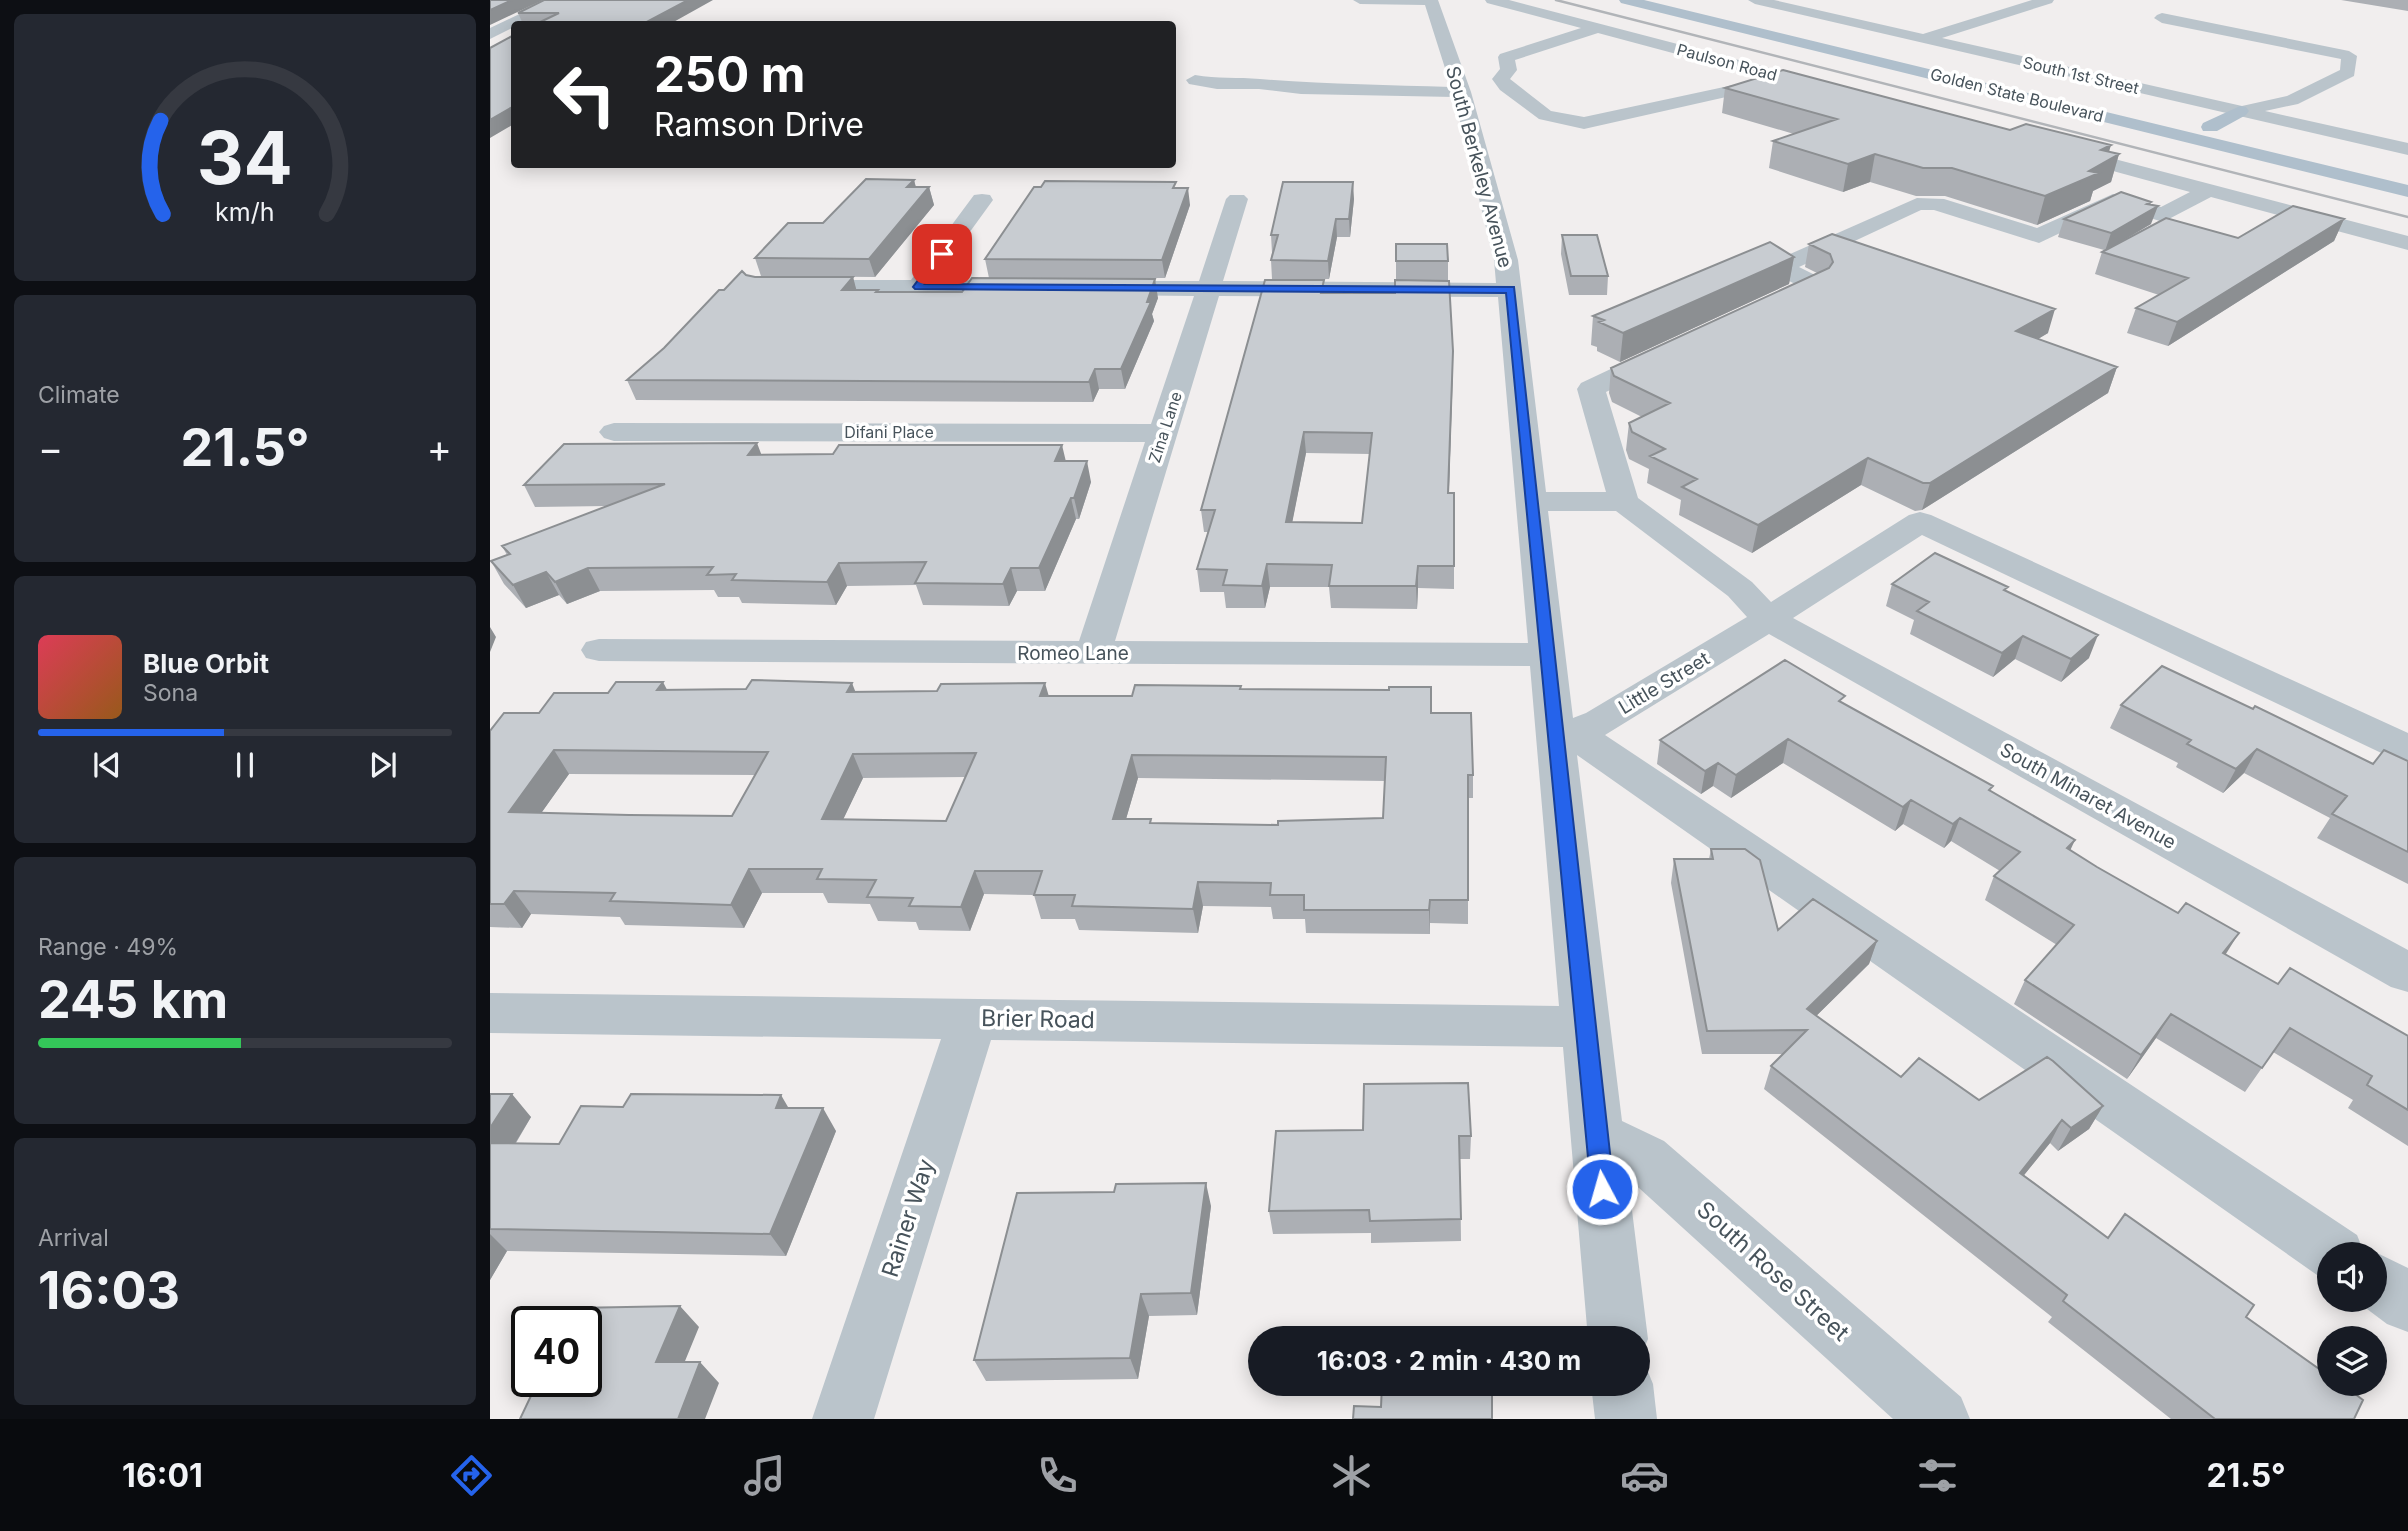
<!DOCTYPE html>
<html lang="en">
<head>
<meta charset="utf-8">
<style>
	body { margin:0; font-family:Inter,sans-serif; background:#242831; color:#f1f3f6; height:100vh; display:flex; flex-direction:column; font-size:26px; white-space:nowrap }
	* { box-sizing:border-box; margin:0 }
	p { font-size:23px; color:#9ea1a6 }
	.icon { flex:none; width:38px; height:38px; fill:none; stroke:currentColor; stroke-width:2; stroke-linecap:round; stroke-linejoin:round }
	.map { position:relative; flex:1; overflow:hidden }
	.details { display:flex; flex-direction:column; gap:14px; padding:14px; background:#0d0f14; width:490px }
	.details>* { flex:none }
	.guide { position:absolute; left:21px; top:21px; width:665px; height:147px; border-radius:7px; box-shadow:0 4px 18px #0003; background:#202124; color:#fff; overflow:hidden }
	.controls { position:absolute; left:1827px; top:1242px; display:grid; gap:14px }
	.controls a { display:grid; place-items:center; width:70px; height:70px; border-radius:50%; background:#171b24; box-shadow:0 4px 18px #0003; font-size:35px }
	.speed { position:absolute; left:21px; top:1306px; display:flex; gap:14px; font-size:35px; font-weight:700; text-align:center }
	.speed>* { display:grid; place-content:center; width:91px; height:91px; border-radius:50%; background:#171b24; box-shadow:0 4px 18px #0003; line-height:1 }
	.speed .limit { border:4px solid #111; border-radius:10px; background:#fff; color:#111 }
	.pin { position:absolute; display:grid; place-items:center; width:60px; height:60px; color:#fff; margin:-30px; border-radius:14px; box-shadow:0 4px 10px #0006 }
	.me { position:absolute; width:77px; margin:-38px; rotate:354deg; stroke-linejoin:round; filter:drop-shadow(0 0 5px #0008) }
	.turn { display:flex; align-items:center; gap:24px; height:147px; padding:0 28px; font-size:32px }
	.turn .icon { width:91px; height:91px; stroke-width:2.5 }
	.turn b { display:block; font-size:49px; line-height:60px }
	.big { font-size:52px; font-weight:700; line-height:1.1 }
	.details .tile { flex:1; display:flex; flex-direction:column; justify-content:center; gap:10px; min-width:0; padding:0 24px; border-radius:10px; background:#242831 }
	.details .dial { align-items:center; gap:0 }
	.dial svg { height:182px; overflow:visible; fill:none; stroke:#363941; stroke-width:7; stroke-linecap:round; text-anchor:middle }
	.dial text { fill:#f1f3f6; stroke:none }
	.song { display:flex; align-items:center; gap:21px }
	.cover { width:84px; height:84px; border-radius:10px; background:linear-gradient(135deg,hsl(350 70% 55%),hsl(30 70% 35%)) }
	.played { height:7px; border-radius:4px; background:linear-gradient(90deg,#2563eb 45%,#363941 45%) }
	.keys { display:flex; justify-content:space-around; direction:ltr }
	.heat { display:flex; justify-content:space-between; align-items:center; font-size:38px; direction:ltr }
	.charge { height:10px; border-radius:5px; background:linear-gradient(90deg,#34c759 49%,#363941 0) }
	.trip { position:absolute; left:758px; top:1326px; width:402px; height:70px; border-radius:35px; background:#171b24; box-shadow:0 4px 18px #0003; font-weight:700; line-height:70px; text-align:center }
	.tab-bar { display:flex; height:112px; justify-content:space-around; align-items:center; background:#090b0e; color:#9ea1a6 }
	.tab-bar .icon { width:49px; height:49px }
	.tab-bar .active { color:#2563eb }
	.tab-bar b { font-size:32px; color:#f1f3f6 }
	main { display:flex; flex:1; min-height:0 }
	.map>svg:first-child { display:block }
</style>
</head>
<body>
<main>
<section class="details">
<div class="tile dial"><svg viewBox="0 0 100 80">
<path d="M14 69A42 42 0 1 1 86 69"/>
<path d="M14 69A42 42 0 0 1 13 28" stroke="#2563eb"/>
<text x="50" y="56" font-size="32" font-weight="700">34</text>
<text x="50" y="72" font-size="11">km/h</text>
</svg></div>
<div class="tile"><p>Climate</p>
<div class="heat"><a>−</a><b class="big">21.5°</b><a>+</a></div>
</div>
<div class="tile">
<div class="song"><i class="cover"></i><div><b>Blue Orbit</b><p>Sona</p></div></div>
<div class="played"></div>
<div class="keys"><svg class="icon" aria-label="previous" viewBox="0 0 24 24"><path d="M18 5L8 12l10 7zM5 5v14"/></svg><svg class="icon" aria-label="pause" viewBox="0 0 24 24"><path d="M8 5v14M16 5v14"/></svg><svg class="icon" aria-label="next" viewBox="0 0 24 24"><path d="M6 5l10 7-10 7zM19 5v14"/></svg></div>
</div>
<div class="tile"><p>Range · 49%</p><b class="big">245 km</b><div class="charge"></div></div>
<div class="tile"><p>Arrival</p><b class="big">16:03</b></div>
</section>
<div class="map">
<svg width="1918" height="1419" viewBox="0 0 1918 1419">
	<rect width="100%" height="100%" fill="#f1eeee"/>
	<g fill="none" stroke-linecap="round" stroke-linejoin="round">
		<path fill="#bac4cb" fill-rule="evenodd" d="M59,0H78L0,39V28Z
			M863,0H948L981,92L1028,260L1056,492H1116L1087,389L1091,383L1159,351L1168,349L1177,351L1181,357L1177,363L1116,392L1148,498L1262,582L1281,602L1419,515L1430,512L1441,515L1918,733V763L1904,759L1432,535L1303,618L1918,950V992L1901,987L1279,634L1115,735L1867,1235L1875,1255H1839V1280L1827,1275L1087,755L1132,1121L1174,1141L1471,1397L1480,1419H1403L1138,1178L1158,1339L1149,1360L1154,1362L1163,1384L1167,1419H1105L1101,1384H1148V1339H1098L1073,1047L501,1040L384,1419H322L451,1039L0,1033V993L1069,1006L1040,666L109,661L96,658L91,650L96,642L109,639L589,641L655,442L124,441L114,438L109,432L114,426L124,423L661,424L704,296L613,295L604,293L601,288L604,283L613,281H709L736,199L740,195H754L758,199L733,281L1006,283L1004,260L964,97L811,94L769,89H727L699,84L696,80L705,75C727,79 748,77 770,79C834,84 897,85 961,87L935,5L870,4ZM729,296L1008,297L1038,643L625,641ZM1058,511H1126L1238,596L1257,617L1096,713L1083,718Z
			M995,0H1019L1337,83L1340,87L1331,92L1293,82L1285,86L1094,129L1049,119L1010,90L1002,79L1010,69L1008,57L1010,54L1091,28L997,3ZM1108,33L1276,78L1094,117L1061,111L1020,79L1027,70L1025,60Z
			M1258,0H1284L1433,34L1542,0H1564L1562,3L1452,38L1752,106L1797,96L1850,70L1851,59L1672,23L1664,18L1667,15L1672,13L1859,51L1867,56L1864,76L1808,104L1775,111L1918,143V155L1265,4Z
			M1575,146L1918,236V250L1721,197L1673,222L1625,207L1549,243L1444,210H1431L1309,267L1333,279L1336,284L1333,289L1295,307L1286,309L1277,307L1274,302L1277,297L1305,284L1282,272L1278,267L1282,262L1427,198L1454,199L1547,228L1623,194L1671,207L1700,192L1568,156L1565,152Z
			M492,194L500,195L503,200L445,280L528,281L537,283L540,288L537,293L312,294L303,292L300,287L303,282L312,280H421L484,195Z
			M1885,1252L1918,1268V1332L1897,1324L1865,1300H1885V1255H1877Z"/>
		<path fill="#afbfcc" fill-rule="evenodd" d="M1129,0H1154L1918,185V197L1131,3Z
			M1750,106L1756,107L1759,111L1756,115L1727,131H1713L1711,127L1713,123Z"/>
		<path stroke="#b1b4b8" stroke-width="2.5" d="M1066,0L1918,217"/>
	</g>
	<path fill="#acafb4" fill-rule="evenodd" d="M54,0L180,24H33L28,13Z
		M1851,0H1918V11Z
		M1235,88L1520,130L1629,154L1621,182L1603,191L1600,201L1547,225L1455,196H1426L1380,182L1353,192L1279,168L1283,141L1304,134L1232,113Z
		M424,180L426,187H439L444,205L385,277L271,276L265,258L333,223Z
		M687,188L700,205L675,278H499L495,259Z
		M864,199L860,237H847L839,279H782L781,260L782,253L781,235Z
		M1661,202L1660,204L1661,224L1629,243L1748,238L1854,219L1844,241L1678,346L1637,333L1646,308L1669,295L1605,274L1612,252L1614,250L1568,237L1574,219Z
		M1072,235L1118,276L1117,295H1079L1071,254Z
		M1319,244L1558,333L1548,339L1627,367L1618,393L1432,510L1425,511L1371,485L1262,553L1189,515L1191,500L1157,483L1159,469L1139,459L1136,450L1139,423L1152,417L1122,402L1119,393L1121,368L1327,273L1315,267Z
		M1304,257L1299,284L1130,362L1107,351V347L1101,345L1103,316Z
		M906,261H958V280H906Z
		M256,275L265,277H363L366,290L388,292L668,298L662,314L664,321L635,389H609L603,402L146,400L137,380L174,348L234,290Z
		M835,293L963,351L959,493H964V589L928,588L927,609L841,608L839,587H780L775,608H736L734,592H710L707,569L718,532H714L711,510ZM816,453L880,454L872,523L802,522Z
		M272,454L575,461L601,482L589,519H586L555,591H527L519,606L433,605L426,585L357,586L346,605L252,603L249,597H228L224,590L110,591L77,604L69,595L36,608L14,584L1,561L17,555L12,546L117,506L45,507L34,485Z
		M1402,584L1517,592L1599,658L1571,682L1525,659L1503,677L1420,634L1424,620L1396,606Z
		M751,686V689L941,713L983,775V798H978V924L940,923V934L816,933L815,919H783L781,907L713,906L708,933L589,930L585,919H551L544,895L494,894L480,931L429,930L426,922L388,921L380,904L338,903L333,893H272L254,928L135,925L130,917L41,914L32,928L0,927V731L49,713L118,693L177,690L559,696H642ZM79,774L265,775L242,816L139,815L51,813ZM476,777L456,821L353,819L373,778ZM648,778L895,781L893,818L788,825L661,823L636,819Z
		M1354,704L1501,791L1580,850L1736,955L1788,984L1918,1036V1146L1858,1108L1863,1100L1783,1052L1755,1092L1666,1038L1637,1079L1524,1004L1535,980L1567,945L1495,900L1504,876L1510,871L1461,841L1454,848L1413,824L1405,831L1293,763L1241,798L1223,786L1211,794L1167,764L1170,740Z
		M1631,705L1883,764L1918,761V884L1827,838L1840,818L1754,773L1733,793L1686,767L1688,763L1620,728Z
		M1221,849L1288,930L1387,941L1379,964L1326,1016L1411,1077L1489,1100L1613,1106L1599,1129L1568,1151L1560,1143L1534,1175L1618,1238L1756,1317L1864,1419H1681L1558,1322L1562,1317L1274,1089L1281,1066L1294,1054H1212L1181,883L1184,859H1219Z
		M0,1094L41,1117L26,1143L69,1144L298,1108L346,1131L296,1256L17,1251L0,1280Z
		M786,1131L981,1136L980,1159H970L971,1241L881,1243V1233L783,1234L779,1211Z
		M721,1206L707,1315L659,1316L648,1379L496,1381L484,1360Z"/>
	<path fill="#8c8f92" d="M22,0H53L0,25V10Z
		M198,0H223L180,24H153Z
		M24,106V124L0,138V120Z
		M1621,145L1616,162L1629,154L1621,182L1603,191L1600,201L1547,225L1555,196L1599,171L1611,150Z
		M1385,154L1380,182L1353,192L1358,164Z
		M424,180L428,197L417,187Z
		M863,182L864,199L860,237L859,219Z
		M439,187L444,205L385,277L379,259Z
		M698,188L700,205L675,278L672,260Z
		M1661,202L1657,212L1668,206L1661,224L1615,251L1621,233Z
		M846,219L847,237L839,279L838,261Z
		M1854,219L1844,241L1678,346L1687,322Z
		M1304,257L1299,284L1130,362L1133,333Z
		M363,277L368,296L352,290Z
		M665,279L668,298L662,314L664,321L635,389L631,369Z
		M1565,309L1558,333L1519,356L1526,331Z
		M963,351V371L958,515V493Z
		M1627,367L1618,393L1432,510L1440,483Z
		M605,369L609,389L603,402L599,382Z
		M814,432L816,453L798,544L796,522Z
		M267,443L275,464L258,455Z
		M572,445L577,466L565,461Z
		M1378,458L1371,485L1262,553L1268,525Z
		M597,461L601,482L589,519L584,498Z
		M581,498L586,519L555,591L549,568Z
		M349,563L357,586L346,605L337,582Z
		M777,564L780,587L775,608L772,586Z
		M928,566V588L927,609L926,586Z
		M98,568L110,591L77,604L65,582Z
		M521,568L527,591L519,606L513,584Z
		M56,572L69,595L36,608L23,585Z
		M0,627L6,637L0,652Z
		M1608,635L1599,658L1571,682L1581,659Z
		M1533,636L1525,659L1503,677L1512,653Z
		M173,682L185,705L167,690Z
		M362,683L371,706L357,692Z
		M555,683L562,707L550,696Z
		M1298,739L1293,763L1241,798L1246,775Z
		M1767,749L1754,773L1733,793L1746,769Z
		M64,750L79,774L35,836L19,812Z
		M363,754L373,778L342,843L332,819Z
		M642,755L648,778L629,843L623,819Z
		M1228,763L1223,786L1211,794L1215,771Z
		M1421,800L1413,824L1405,831L1413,807Z
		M1470,818L1461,841L1454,848L1463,824Z
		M1585,840L1574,864L1577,848Z
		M259,869L272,893L254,928L241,905Z
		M485,871L494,894L480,931L471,907Z
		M708,882L713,906L708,933L703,909Z
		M24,891L41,914L32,928L14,904Z
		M940,900V934L939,910Z
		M1749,933L1734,957L1733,953Z
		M1387,941L1379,964L1312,1030L1317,1009Z
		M1681,1014L1666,1038L1637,1079L1651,1055Z
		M22,1094L41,1117L12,1165L0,1152V1128Z
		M291,1095L305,1119L286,1108Z
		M1613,1106L1599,1129L1568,1151L1581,1128Z
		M333,1108L346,1131L296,1256L280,1234Z
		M1572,1120L1560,1143L1518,1195L1530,1173Z
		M716,1183L721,1206L707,1315L701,1293Z
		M0,1234L17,1251L0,1280Z
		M651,1294L659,1316L648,1379L640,1358Z
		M190,1306L209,1327L186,1383L166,1362Z
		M210,1362L229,1383L215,1419H188Z"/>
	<path fill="#c8ccd1" stroke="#8c8f92" stroke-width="2" fill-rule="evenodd" d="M0,0H22L0,10Z
		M54,0H198L153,24H46L69,13H28Z
		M24,35V106L0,120V48Z
		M1293,70L1520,130L1536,124L1621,145L1611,150L1629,154L1599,171L1609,173L1555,196L1462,168H1433L1385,154L1358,164L1283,141L1347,119L1235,88Z
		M376,179L424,180L417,187H439L379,259L265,258L298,223H333Z
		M555,181L686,182L683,188H698L672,260L495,259L544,187H551Z
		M793,182H863L859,219H846L838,261L781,260L788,235H781Z
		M1631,192L1661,202L1657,204L1668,206L1621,233L1574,219Z
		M1803,206L1854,219L1687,322L1646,308L1698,278L1612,252L1676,218L1748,238Z
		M1342,234L1565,309L1526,331L1627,367L1440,483H1433L1378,458L1268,525L1192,487L1207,479L1160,456L1175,449L1142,432L1139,423L1180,403L1124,376L1121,368L1339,268L1343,262L1340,254L1319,244Z
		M1072,235H1107L1118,276H1081Z
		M1280,242L1304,257L1133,333L1109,322L1114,320L1103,316Z
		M906,244H957L958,261H906Z
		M252,271L256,275L265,277H363L352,290H388L386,292H472L482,278L665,279L657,302H661L631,369H605L599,382L137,380L174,348L229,290H234Z
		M775,280H834L831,293H905V280L959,281L963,351L958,493H964V566H928L926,586H839L842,565L777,564L772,586L733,585L737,570L707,569L725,510H711ZM814,432L882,433L872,523L796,522Z
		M267,443L258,455L343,454L349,445H572L565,461H597L584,498H581L549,568H521L513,584L425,583L436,562L349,563L337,582L242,580L246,574L217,575L223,567L98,568L65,582L56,572L23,585L1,561L20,554L12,546L175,484L34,485L74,444Z
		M1445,553L1518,587L1514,590L1608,635L1581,659L1533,636L1512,653L1427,611L1439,602L1402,584Z
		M1295,660L1355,696L1349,701L1503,786L1499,790L1585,840L1577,848L1607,867L1688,913L1696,903L1749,933L1733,953L1788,984L1800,968L1918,1036V1110L1877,1085L1882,1076L1800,1028L1772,1068L1681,1014L1651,1055L1535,980L1584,925L1504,876L1530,852L1470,818L1463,824L1421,800L1413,807L1298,739L1246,775L1228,763L1215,771L1170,740Z
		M1672,666L1763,709L1765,706L1883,764L1894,750L1918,761V852L1842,814L1857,796L1767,749L1746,769L1697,744L1701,740L1631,705Z
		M262,680L362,683L357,692L447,691L451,684L555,683L550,696H642L645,685L751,686L750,689L899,690V687H941V713H981L983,775H978V900H940L939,910H814V895H780L781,883L708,882L703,909L582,906L585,895H544L552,871H485L471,907L419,906L423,898L377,897L386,880L327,879L332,869H259L241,905L120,901L125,893L24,891L14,904H0V731L14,713H49L64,693H118L126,682H173L167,690L256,689ZM64,750L278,752L242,816L139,815L19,812ZM486,753L456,821L332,819L363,754ZM642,755L896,757L893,818L788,821V825L660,823L661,819H623Z
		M1221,849H1255L1270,860L1288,930L1323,899L1387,941L1317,1009L1411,1077L1429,1058L1489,1100L1557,1057L1563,1061L1613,1106L1581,1128L1572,1120L1530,1173L1618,1238L1635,1214L1764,1305L1756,1317L1839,1376V1384H1852L1873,1400L1864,1419H1725L1573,1301L1577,1295L1281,1066L1317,1030L1217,1031L1184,859H1223Z
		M978,1083L981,1136H969L971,1219L880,1221L879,1210L779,1211L786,1131L873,1130L874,1084Z
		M0,1094H22L0,1128Z
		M141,1094L291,1095L286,1108H333L280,1234L0,1229V1143L69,1144L91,1106L133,1107Z
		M716,1183L701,1293L651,1294L640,1358L484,1360L527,1193L624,1192L626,1184Z
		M190,1306L166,1362H210L188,1419H30L48,1381H96V1321H77L83,1308Z
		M892,1384H1002V1419H863L864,1406L891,1407Z"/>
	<path fill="#2563eb" stroke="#184099" stroke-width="2" d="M449,252L457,254L435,284L1024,287L1124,1189L1120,1197L1112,1200L1104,1197L1101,1189L1016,293L425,289L423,287Z"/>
	<g text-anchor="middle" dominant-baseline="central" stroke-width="7" stroke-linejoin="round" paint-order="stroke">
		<g font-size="16" fill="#47535b" stroke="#fff">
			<text transform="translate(1237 62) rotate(15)">Paulson Road</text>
			<text transform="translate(1591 75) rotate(13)">South 1st Street</text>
			<text transform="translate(1527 95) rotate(14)">Golden State Boulevard</text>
			<text transform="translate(675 427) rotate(-72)">Zina Lane</text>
			<text x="399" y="432">Difani Place</text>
		</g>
		<g font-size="19" fill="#47535b" stroke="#fff">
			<text transform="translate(989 167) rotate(75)">South Berkeley Avenue</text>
			<text x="583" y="653">Romeo Lane</text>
			<text transform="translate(1174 683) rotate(-31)">Little Street</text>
			<text transform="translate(1598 796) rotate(29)">South Minaret Avenue</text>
		</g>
		<g font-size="23" fill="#47535b" stroke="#fff">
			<text transform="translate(548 1019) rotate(1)">Brier Road</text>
			<text transform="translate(418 1218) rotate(-72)">Rainer Way</text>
			<text transform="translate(1283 1271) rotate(42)">South Rose Street</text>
		</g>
	</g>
</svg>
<div class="controls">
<a><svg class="icon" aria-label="sound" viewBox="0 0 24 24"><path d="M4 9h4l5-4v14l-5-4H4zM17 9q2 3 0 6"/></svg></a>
<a><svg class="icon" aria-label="layers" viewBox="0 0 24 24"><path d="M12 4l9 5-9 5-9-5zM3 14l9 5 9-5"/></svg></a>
</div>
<div class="speed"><div class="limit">40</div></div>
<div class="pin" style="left:452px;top:254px;background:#d93025"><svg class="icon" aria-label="arrive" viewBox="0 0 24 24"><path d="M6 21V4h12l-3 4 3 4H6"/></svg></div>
<svg class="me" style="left:1112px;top:1189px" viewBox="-20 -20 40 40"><circle r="17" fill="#2563eb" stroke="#fff" stroke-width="3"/><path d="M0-11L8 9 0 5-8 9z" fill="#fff"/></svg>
<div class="trip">16:03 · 2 min · 430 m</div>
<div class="guide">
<div class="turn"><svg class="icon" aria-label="left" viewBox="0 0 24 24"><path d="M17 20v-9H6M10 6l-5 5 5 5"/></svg><div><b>250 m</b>Ramson Drive</div></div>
</div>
</div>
</main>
<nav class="tab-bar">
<b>16:01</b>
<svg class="icon active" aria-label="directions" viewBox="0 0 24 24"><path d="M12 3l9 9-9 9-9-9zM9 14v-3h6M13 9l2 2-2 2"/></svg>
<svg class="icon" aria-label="music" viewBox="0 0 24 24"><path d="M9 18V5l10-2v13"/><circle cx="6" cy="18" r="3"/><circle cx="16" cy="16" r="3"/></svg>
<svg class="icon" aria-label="phone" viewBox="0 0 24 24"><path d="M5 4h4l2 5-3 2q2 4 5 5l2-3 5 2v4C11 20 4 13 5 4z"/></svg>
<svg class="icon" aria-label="climate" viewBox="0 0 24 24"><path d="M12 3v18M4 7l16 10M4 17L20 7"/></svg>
<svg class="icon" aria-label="car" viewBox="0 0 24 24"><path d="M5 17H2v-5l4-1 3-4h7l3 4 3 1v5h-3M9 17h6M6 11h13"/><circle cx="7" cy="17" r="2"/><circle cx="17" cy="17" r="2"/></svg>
<svg class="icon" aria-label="filters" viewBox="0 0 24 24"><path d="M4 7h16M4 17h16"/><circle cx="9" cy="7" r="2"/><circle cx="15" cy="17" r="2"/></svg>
<b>21.5°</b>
</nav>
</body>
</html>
